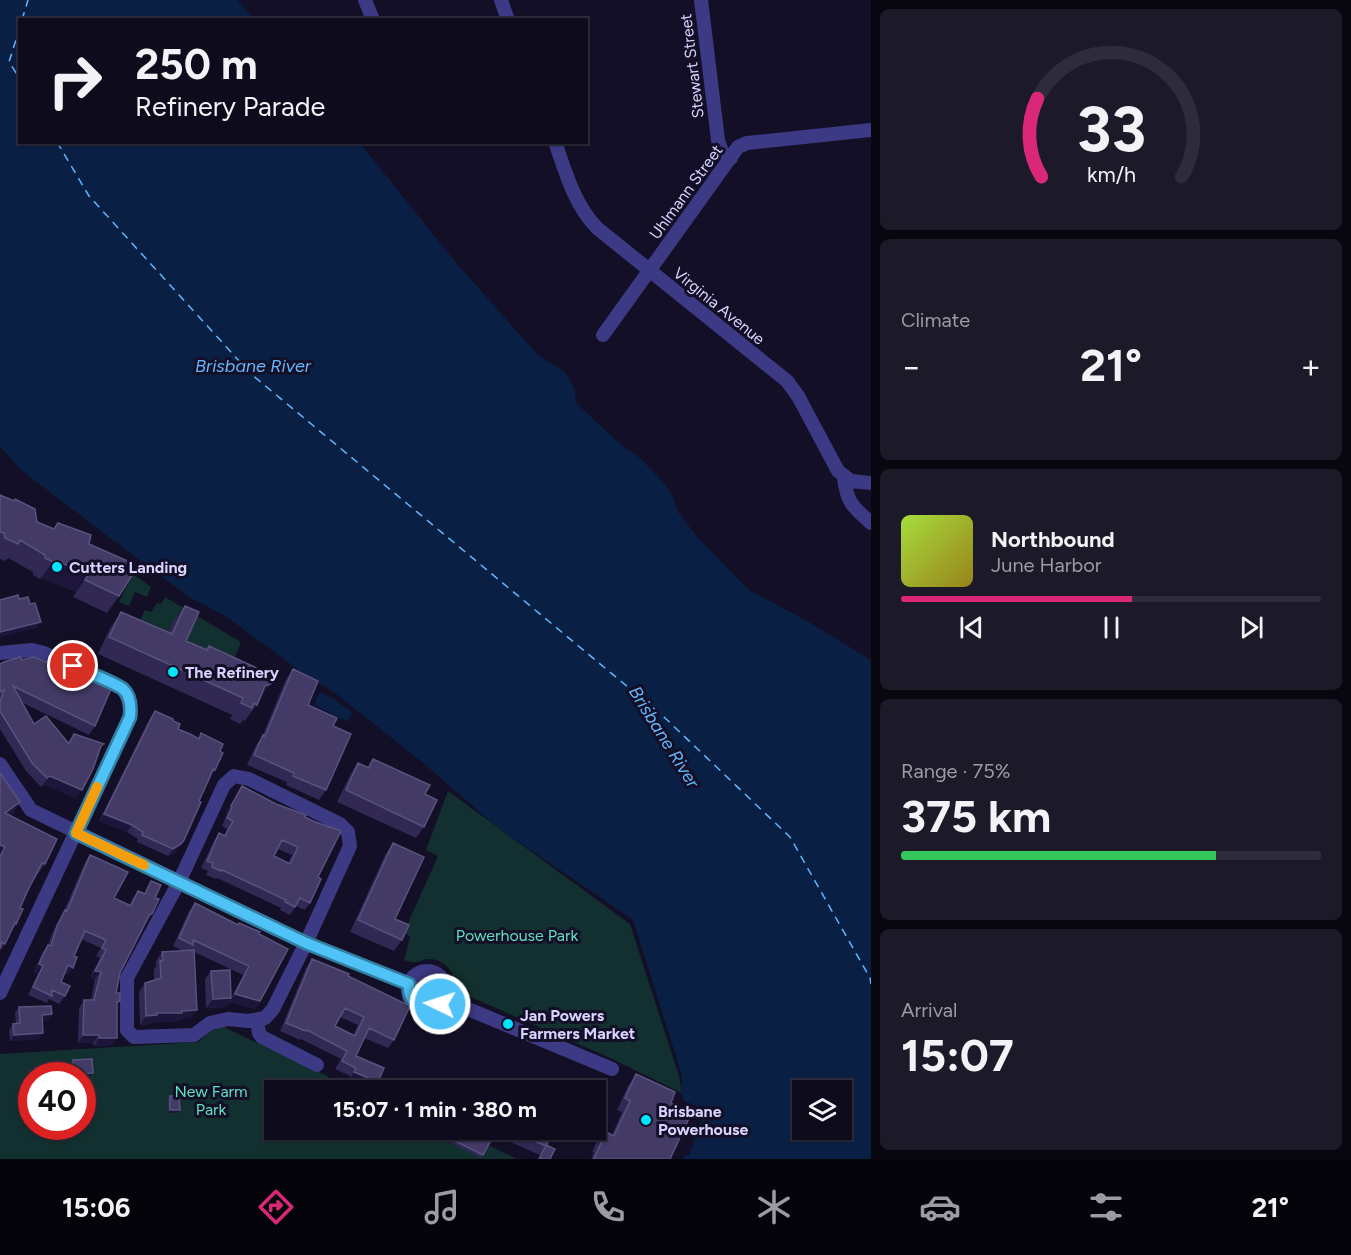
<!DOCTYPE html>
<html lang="en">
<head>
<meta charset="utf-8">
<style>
	body { margin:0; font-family:Figtree,sans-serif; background:#1c1929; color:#f1f3f6; height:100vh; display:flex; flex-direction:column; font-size:22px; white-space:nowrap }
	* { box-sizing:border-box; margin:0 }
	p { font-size:20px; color:#9b9ba3 }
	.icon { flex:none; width:33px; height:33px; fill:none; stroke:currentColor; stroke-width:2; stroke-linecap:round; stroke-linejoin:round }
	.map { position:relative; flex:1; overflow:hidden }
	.sheet { display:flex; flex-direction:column; gap:9px; padding:9px; background:#08060f; width:480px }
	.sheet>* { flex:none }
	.top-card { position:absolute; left:18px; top:18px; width:570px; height:126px; border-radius:0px; box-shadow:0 2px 4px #0004,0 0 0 2px #2e2b3b; background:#0e0b1c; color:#f1f3f6; overflow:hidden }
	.tools { position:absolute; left:792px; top:1080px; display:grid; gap:12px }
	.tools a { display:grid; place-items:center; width:60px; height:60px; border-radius:0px; background:#0e0b1c; box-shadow:0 2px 4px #0004,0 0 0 2px #2e2b3b; font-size:30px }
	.speed { position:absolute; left:18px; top:1062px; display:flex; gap:12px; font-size:30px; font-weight:700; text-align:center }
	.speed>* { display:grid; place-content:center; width:78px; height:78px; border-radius:50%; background:#0e0b1c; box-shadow:0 2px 4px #0004,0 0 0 2px #2e2b3b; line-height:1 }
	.speed .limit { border:9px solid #d22; background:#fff; color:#111 }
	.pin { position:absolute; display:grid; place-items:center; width:51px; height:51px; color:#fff; margin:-26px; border:3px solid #fff; border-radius:50%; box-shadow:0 2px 6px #0007 }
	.me { position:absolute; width:66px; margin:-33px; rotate:274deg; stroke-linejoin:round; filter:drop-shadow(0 0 4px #0008) }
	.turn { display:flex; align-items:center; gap:21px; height:126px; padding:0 18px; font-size:27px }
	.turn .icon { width:78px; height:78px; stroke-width:2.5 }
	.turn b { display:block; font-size:42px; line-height:51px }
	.big { font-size:45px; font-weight:700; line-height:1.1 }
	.sheet .tile { flex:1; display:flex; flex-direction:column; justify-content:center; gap:9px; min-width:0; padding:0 21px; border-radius:9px; background:#1c1929 }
	.sheet .dial { align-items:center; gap:0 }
	.dial svg { height:156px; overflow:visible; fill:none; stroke:#2e2b3b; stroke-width:7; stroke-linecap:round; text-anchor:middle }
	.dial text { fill:#f1f3f6; stroke:none }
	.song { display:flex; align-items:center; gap:18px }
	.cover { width:72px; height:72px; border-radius:9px; background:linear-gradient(135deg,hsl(80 70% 55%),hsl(50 70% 35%)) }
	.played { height:6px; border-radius:3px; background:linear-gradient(90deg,#db2777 55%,#2e2b3b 55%) }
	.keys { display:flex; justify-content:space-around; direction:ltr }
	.heat { display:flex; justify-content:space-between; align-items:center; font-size:33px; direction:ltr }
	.charge { height:9px; border-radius:4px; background:linear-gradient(90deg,#34c759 75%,#2e2b3b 0) }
	.trip { position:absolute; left:264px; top:1080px; width:342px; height:60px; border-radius:0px; background:#0e0b1c; box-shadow:0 2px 4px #0004,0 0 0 2px #2e2b3b; font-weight:700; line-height:60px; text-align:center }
	.menu { display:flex; height:96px; justify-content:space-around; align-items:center; background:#06040b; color:#9b9ba3 }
	.menu .icon { width:42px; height:42px }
	.menu .selected { color:#db2777 }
	.menu b { font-size:27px; color:#f1f3f6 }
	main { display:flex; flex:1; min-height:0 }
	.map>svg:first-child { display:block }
</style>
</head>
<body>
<main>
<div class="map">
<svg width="871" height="1159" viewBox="0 0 871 1159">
	<rect width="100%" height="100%" fill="#130f26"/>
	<path fill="#12302f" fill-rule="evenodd" d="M133,574L151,587L147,597L135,592L129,606L119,602Z
		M165,597L241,642L233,661L198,663L173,622L160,651L140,620L145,610L151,612L157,603L161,604Z
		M448,791L630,924L679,1076L682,1093L608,1057L459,992C456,976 446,958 428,959C416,961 417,965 404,960L410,937L404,932L438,856L426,850Z
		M215,1027H224L317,1071L353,1090H274V1130H426L451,1143L488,1145L517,1159H0V1054L198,1042ZM32,1076H82V1126H32Z"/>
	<path fill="#0a1f44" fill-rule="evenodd" d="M0,0H237L254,19L20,20V142L360,143L457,264L538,355L565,372L574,388L576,403L617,441L641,459L665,484L674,499L678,512L699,539L749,590L807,621L871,660V1159H683L684,1156L689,1155L704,1113L701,1108L684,1101L682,1094V1075L633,920L497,827L422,762L335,693L300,671L227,617L189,597L119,545L21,470L0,446ZM802,1090H842V1130H802Z
		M319,693C333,694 341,707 353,712L348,722L314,705Z"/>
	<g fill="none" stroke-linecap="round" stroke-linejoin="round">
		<path stroke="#62b6ff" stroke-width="1.5" stroke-dasharray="8 6" stroke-linecap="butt" d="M22,20L28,0
			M20,27L9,62L20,79
			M57,142L89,196L251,374L664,717L790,837L870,978L871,984"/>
		<path stroke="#3d3a85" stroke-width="14" d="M365,0L373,20
			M501,0L508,20
			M701,0L718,140L722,152L731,158
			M555,142C566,173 574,204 597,228L787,381L798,396L838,471L851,481L871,483
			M603,335L738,147L747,143L871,130
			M844,478C847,503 853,507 871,523
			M0,653L32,650L44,653L123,689C129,699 131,706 130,717L0,993
			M0,764L31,810L306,943L409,984
			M234,776L249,779L340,824L348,832L350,846L306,943L273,1009L265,1018L248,1021L228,1019L210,1023L194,1035L134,1037L127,1030V978L179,882L224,785Z
			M408 990a19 19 0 1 1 38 0a19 19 0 1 1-38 0Z
			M444,999L612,1069
			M257,1020L259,1033L262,1037L317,1065"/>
	</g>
	<path fill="#312854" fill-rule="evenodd" d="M0,495L37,522L53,529L58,523L89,544L119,596L107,613L73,597L76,592L44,579H40L33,575V572L8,558L5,561L0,559Z
		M185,606L186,641L206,650L209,646L259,701L245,721L243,720L240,724L230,719L232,715L98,654L110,628L121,612L168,633L173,622Z
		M22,660L95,726L89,735L21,702L34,724L67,743L74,734L100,750L76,798L44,785L41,787L26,771L0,729V664Z
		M293,669L308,705L333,726L326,790L319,800L286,785L287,782L247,765L256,745L262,737L286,679Z
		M155,711L173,721L178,729L198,738L201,733L220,751L215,770L210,777L176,852L168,856L137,842L138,839L127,832L99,821L150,718Z
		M373,759L425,794L424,827L416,838L337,802L350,775L358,763L367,767Z
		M0,773L20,802L11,816L45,864L35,878H34L20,908L16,924L11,931L5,944L0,951Z
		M242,786L276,804L305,817L318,877L310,903L305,910L296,906L290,915L280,910L281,908L217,878L216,879L206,875L208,871L201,868L214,841L219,833L224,835L227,829L222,826L227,814H225ZM278,849L292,855L288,863L274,856Z
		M393,843L395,919L402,940L394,951L350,932L385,855Z
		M90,855L114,898L129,906L132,899L138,891L144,894L151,881L155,898L152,914L146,922L120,973L116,993L120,1001L117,1005L112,1045L94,1046L93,1043H78L79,1008L84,1000H91L95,979L90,978L100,958L96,956L101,948L81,939L74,956L73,968L68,975L64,974L61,982L65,996L59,1004L49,999L47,1003L28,995L38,974L34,972L42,953L48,945L52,934L60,918L64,911L85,862Z
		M195,903L259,934L260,1001L255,1009L229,1002L231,999L225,1007L206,1008L205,979L211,971L231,998L243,975L194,952L191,1018L178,1020L176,1022H153L151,1024L140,1025L139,992L145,983L154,980V969L156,966V961L162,952L183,951L173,946L189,911Z
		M312,959L348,976L394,1040L388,1048L364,1038L356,1056L378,1082L373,1090L348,1081L350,1076L335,1069L341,1059L301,1039L300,1040L280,1031L306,968ZM340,1017L358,1025L353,1035L335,1026Z
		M19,1007L48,1020L42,1021L43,1033L39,1039L10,1041L9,1030L13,1024H16L15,1013Z
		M73,1060L91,1076H71V1063Z
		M636,1074L671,1103L670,1159H591L594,1153L592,1152L596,1143L604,1131L612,1135L622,1112L617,1110L628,1086Z
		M170,1096L178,1113H168V1099Z
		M458,1130H465L483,1155L481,1158L451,1143Z
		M505,1130H562L558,1135L552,1133L547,1145L540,1155L501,1138Z"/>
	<path fill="#1d163a" d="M56,561L89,574L76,592L44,579H40L53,562Z
		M41,622L36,628L0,637V632Z
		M271,684L259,700L265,686Z
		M50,776L82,790L76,798L44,785L41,787Z
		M20,802L10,817L5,813Z
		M231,806L232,807L227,814H225Z
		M104,814L132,825L127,832L99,821Z
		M181,844L176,852L168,856L173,849Z
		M0,845L5,847L0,854Z
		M39,964L43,966L38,974L34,972Z
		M68,965L73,968L68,975L62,973Z
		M95,971L101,972L95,979L90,978Z
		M235,994L260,1001L255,1009L229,1002Z
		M231,998L225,1007L206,1008L213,999Z
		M197,1010L191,1018L178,1020L176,1022H153L151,1024L140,1025L146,1016L157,1013Z
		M52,1014L48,1020L38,1021L42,1015Z
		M43,1033L39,1039L10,1041L14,1035Z
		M83,1035H99L93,1043H78Z
		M99,1038H117L112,1045L94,1046Z
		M354,1072L378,1082L373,1090H371L348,1081Z
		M93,1073L91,1076H72L73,1074Z
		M170,1110H180L178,1113H168Z
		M552,1130H562L558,1135L550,1132Z"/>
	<path fill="#433a66" stroke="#5a527e" stroke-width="1.5" fill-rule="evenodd" d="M0,495L14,501L15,499L35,509L37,522L54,529L58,523L91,535L89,544L132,563L129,571L134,572L119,596L85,580L89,574L56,561L53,562L45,558V555L20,540L18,544L5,538L4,533L0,532Z
		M18,595L19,599L28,597L30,604L35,603L41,622L0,632V600Z
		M185,606L199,612L186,641L207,650L209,646L274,676L271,684L265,686L257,705L254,703L252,708L241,703L243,698L109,637L121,612L172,634Z
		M20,657L22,660L34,657L111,689L95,726L13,686L34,724L46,716L69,744L74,734L104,744L101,746L93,769L82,790L50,776L47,778L32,763L0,711V702L4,690L0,692V664L4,662Z
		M293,669L318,681L308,705L337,718L333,726L351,734L326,790L293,776L294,773L254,755L263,735L265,736Z
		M155,711L173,719V721L180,724L178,729L190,734L199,739L201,733L223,744L220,751L223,753L215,770L213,769L209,779L199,801L201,802L184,840L181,844L173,849L142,835L143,832L132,825L104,814Z
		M373,759L430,785L425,794L437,800L424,827L346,790L358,763L369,768Z
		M0,773L20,802L5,813L57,839L45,864L42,863L28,890L20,908L23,909L16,924L15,923L5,944L2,942L0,948V857L5,847L0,845Z
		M242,786L276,804L306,815L305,817L313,821L341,831L318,877L321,879L310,903L300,898L295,907L285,902L286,900L222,870L221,871L212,867L213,863L207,861L219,833L225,836L233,821L227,818L232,807L231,806ZM282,840L298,847L290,864L274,856Z
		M393,843L424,857L395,919L409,925L402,940L358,920Z
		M90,855L128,872L114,898L131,906L138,891L145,894L151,881L161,885L155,898L159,899L152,914H150L120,973L116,993H120V1001L117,1002V1038H99V1035H83L84,1000H94L101,972L95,971L106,950L102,948L106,940L85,931L74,956L77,957L73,968L68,965L61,982L70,986L65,996L52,990V996L33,987L43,966L39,964L48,945L51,946L57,926L65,910L67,911Z
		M195,903L238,925L239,923L260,932L259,934L288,949L260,1001L235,994L249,966L193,940V945L179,938Z
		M194,950L197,1010L182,1011V1013H157V1015L146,1016L145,983L161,978L160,961L163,960L162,952Z
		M312,959L349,974L348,976L410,1006L394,1040L369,1028L356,1056L384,1068L378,1082L354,1072L356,1068L342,1061L347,1051L307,1030L306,1031L286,1023ZM345,1008L364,1017L355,1036L335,1026Z
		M230,970L231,998L213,999L211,971Z
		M51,1006L52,1014L42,1015L43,1033L14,1035L13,1024L20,1023L19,1007Z
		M92,1059L93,1073L73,1074V1060Z
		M636,1074L675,1092L671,1103L691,1114L670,1159H597L594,1158L602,1141H600L604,1131L614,1136L630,1101L625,1098Z
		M170,1096H179L180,1110H170Z
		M458,1130H465L490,1142L483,1155L453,1140Z
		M509,1130H554L546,1146Z
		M546,1145L555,1149L550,1159H539Z"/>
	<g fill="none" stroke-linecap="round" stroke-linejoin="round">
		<defs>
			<path id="route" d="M73,666C84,671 116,683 123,689C131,696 131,708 130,717L76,833L306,943L409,984C407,1003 424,1014 440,1004"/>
		</defs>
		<use href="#route" stroke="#337fa1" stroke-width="15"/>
		<use href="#route" stroke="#4fc3f7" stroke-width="10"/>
		<path stroke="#f59e0b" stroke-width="10" d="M97,787L76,833L144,865"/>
	</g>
	<g fill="#00e5ff" stroke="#130f26" stroke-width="2">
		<circle cx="57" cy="567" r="6"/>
		<circle cx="173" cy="672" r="6"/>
		<circle cx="508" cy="1024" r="6"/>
		<circle cx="646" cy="1120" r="6"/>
	</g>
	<g text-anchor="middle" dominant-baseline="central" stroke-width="6" stroke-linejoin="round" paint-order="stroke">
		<g font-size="16" fill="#d9d4ff" stroke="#130f26">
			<text transform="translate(692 66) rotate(-97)">Stewart Street</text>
			<text transform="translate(686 192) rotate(-54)">Uhlmann Street</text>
			<text transform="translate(719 306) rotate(39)">Virginia Avenue</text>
		</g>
		<g font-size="16" font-weight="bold" fill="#d9d4ff" stroke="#130f26" text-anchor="start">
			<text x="69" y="567">Cutters Landing</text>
			<text x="185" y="672">The Refinery</text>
			<text x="520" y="1015">Jan Powers<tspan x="520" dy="18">Farmers Market</tspan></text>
			<text x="658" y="1111">Brisbane<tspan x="658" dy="18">Powerhouse</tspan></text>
		</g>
		<g font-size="16" fill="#5fe0c0" stroke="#130f26">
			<text x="517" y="935">Powerhouse Park</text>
			<text x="211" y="1091">New Farm<tspan x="211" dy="18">Park</tspan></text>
		</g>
		<g font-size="18" font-style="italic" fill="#62b6ff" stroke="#130f26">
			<text x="253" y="366">Brisbane River</text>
			<text transform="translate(664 737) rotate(58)">Brisbane River</text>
		</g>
	</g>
</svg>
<div class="tools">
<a><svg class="icon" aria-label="layers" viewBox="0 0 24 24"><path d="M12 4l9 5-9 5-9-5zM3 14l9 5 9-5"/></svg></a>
</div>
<div class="speed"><div class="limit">40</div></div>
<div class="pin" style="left:73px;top:666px;background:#d93025"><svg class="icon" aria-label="arrive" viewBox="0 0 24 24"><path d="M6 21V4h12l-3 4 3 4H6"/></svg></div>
<svg class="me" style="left:440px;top:1004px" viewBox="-20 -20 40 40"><circle r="17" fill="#4fc3f7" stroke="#fff" stroke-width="3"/><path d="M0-11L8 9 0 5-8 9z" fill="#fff"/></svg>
<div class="trip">15:07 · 1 min · 380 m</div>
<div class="top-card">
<div class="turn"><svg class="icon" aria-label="right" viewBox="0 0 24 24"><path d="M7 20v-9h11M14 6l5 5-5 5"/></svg><div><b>250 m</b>Refinery Parade</div></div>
</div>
</div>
<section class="sheet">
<div class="tile dial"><svg viewBox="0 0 100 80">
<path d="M14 69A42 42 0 1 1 86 69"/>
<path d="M14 69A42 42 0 0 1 12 29" stroke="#db2777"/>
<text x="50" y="56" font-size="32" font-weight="700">33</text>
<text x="50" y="72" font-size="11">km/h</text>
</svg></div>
<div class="tile"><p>Climate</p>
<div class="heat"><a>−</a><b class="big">21°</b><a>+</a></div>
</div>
<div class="tile">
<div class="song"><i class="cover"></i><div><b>Northbound</b><p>June Harbor</p></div></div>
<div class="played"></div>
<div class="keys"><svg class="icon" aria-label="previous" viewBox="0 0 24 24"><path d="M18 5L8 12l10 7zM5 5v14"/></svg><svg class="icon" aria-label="pause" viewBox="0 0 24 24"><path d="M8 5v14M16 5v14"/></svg><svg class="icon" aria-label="next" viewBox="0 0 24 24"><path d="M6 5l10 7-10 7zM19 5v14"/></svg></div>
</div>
<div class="tile"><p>Range · 75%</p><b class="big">375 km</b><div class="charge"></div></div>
<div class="tile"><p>Arrival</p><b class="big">15:07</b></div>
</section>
</main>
<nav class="menu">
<b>15:06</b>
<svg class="icon selected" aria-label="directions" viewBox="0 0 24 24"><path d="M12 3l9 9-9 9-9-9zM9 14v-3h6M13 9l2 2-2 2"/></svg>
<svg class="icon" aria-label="music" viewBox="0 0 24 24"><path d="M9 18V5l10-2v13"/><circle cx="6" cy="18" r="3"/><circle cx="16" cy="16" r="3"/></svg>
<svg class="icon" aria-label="phone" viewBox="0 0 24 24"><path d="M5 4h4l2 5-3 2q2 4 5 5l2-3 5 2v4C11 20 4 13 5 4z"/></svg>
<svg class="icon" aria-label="climate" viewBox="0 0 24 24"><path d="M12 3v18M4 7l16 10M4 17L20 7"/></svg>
<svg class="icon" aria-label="car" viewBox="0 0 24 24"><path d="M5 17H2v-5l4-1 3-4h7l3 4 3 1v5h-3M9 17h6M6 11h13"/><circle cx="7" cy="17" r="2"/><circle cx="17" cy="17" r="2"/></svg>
<svg class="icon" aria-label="filters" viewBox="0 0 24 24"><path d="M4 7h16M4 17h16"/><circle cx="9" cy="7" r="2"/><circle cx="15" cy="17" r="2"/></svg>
<b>21°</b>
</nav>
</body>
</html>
